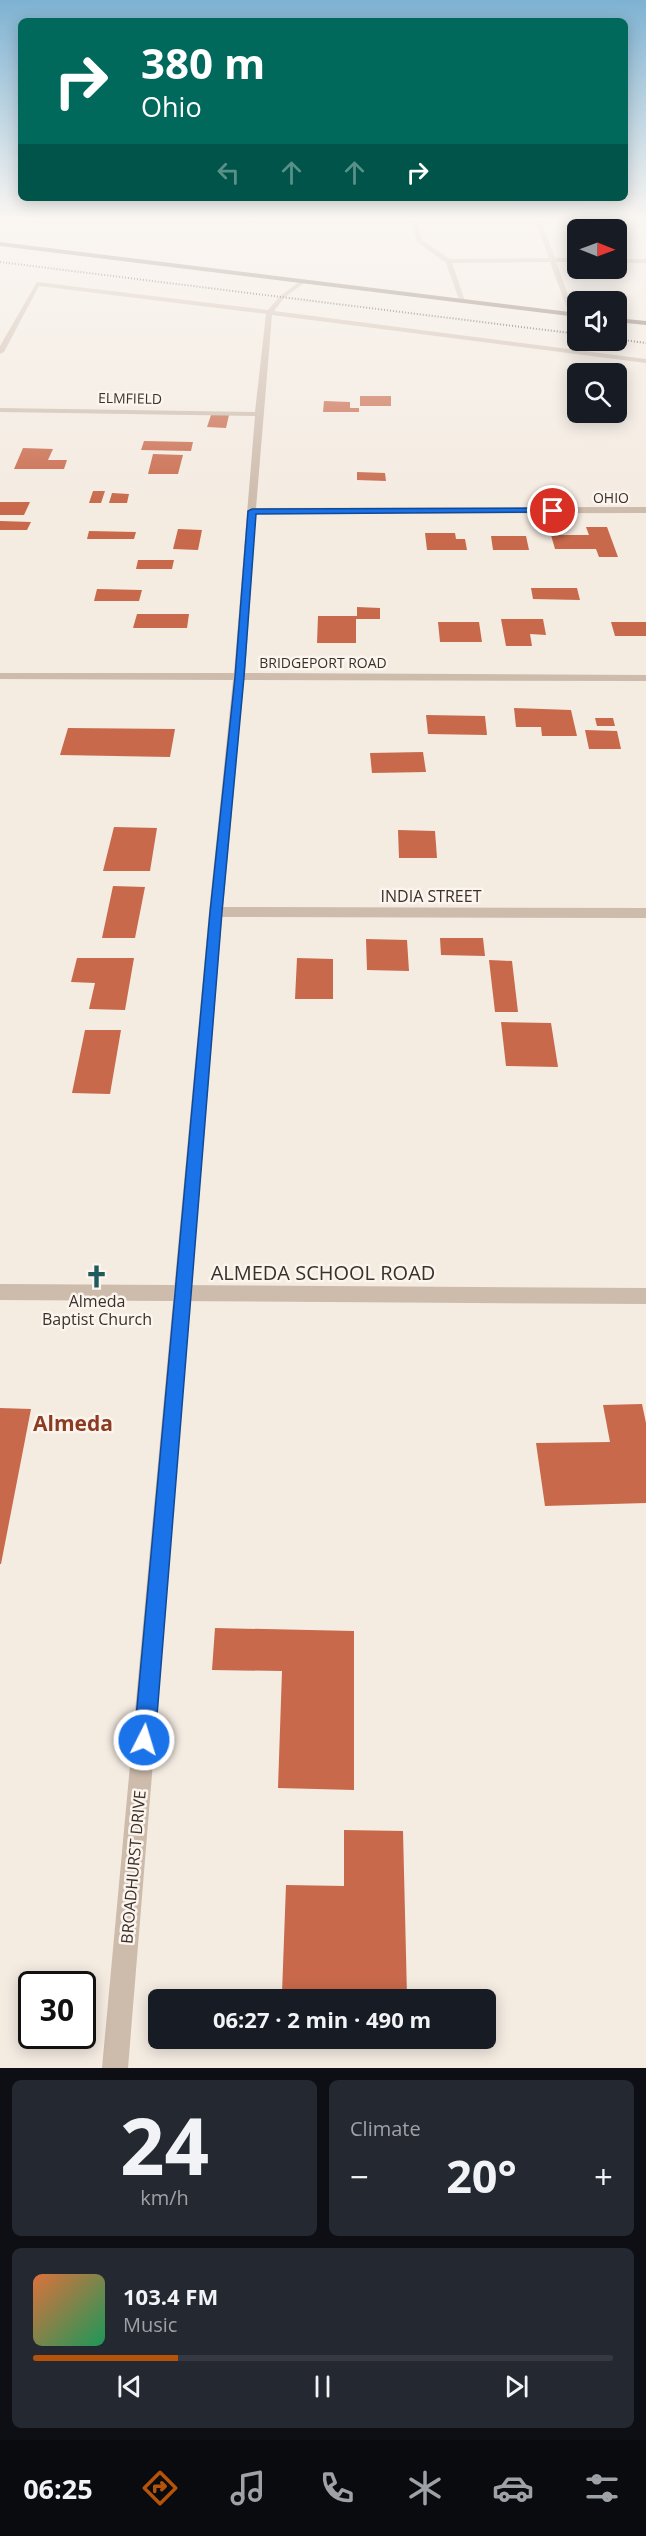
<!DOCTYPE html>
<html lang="en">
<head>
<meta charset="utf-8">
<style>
	body { margin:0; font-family:"Open Sans",sans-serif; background:#242831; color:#f1f3f6; height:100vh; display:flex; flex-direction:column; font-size:22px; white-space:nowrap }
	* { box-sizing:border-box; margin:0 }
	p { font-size:20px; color:#9ea1a6 }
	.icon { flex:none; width:33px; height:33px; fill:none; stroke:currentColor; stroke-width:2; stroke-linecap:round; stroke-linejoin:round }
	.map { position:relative; height:2068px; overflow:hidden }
	.side { display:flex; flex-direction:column; gap:12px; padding:12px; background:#0d0f14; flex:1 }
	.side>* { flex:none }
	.hud { position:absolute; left:18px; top:18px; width:610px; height:183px; border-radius:9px; box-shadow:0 3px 15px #0003; background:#00695c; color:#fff; overflow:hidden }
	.needle { width:39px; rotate:91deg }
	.controls { position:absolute; left:567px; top:219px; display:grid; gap:12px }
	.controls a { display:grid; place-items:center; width:60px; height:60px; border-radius:9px; background:#171b24; box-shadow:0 3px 15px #0003; font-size:30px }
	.speed { position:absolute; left:18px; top:1971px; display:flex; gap:12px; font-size:30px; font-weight:700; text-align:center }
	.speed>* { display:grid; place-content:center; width:78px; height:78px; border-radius:50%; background:#171b24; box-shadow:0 3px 15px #0003; line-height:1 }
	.speed .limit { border:3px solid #111; border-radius:9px; background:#fff; color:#111 }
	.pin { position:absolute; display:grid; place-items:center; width:51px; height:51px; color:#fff; margin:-26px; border:3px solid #fff; border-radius:50%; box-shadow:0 2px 6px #0007 }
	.me { position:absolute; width:66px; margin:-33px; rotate:5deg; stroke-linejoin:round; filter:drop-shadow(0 0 4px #0008) }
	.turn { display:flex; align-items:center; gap:21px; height:126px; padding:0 24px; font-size:27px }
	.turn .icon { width:78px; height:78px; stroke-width:2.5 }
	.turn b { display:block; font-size:42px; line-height:51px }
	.lanes { display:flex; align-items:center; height:57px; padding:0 24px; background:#0003; justify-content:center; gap:30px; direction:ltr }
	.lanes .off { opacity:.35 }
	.big { font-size:45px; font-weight:700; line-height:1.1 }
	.side .card { flex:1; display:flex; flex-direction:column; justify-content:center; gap:9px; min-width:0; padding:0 21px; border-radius:9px; background:#242831 }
	.side .dial { align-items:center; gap:0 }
	.dial b { font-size:78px; line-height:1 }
	.song { display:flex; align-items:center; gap:18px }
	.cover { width:72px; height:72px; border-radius:9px; background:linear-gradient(135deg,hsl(20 70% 55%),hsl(150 70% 35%)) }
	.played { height:6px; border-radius:3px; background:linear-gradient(90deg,#b45309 25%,#363941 25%) }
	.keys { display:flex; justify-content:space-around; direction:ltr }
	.heat { display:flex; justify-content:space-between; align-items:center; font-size:33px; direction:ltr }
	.side .tiles { flex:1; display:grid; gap:12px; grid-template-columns:1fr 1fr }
	.card:last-child { grid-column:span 2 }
	.trip { position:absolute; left:148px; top:1989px; width:348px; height:60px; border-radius:9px; background:#171b24; box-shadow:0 3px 15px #0003; font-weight:700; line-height:60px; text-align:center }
	.tabs { display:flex; height:96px; justify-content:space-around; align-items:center; background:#090b0e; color:#9ea1a6 }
	.tabs .icon { width:42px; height:42px }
	.tabs .on { color:#b45309 }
	.tabs b { font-size:27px; color:#f1f3f6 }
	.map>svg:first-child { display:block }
</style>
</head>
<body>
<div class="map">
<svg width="646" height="2068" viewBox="0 0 646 2068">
	<rect width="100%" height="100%" fill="#f4ebe1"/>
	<path fill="#c8694b" d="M360,396H391V406H360Z
		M324,401L350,402V408H359V412H323Z
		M211,415H229L226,428L207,427Z
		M144,441L193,442L191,451L141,450Z
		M23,448L53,449L48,460H67L64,469H14Z
		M153,454L183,455L178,474H148Z
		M357,472L385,473L386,481L357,480Z
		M93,491H105L101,503H89Z
		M112,493L129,494L127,503H109Z
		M0,502H30L24,515H0Z
		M0,521L31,522L27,530H0Z
		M586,527H607L618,557H599L596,549H555L551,535H589Z
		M178,529L202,530L198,550L173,549Z
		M89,531L136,532L134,539H87Z
		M425,533H455L456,539H465L467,550H427Z
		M491,536H526L529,550H493Z
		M138,560H174L172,569H136Z
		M531,588H577L580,600L533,599Z
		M97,589L142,590L139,601H94Z
		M357,607L380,608V619H356V643H317L318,616H357Z
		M137,614H189L187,628H133Z
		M501,619H543L546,635L530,634L532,646H506Z
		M438,622H479L482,642H440Z
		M611,622H646V636H615Z
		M514,708L571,710L577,736H542L541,727H516Z
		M426,715L485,716L487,735L428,734Z
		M595,718H613L615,726H597Z
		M68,728L175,729L170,757L60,755Z
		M585,730L617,731L621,749H589Z
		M423,752L426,772L372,773L370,753Z
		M114,827L157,828L150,871H103Z
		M398,830L435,831L437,858H399Z
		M113,886L145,887L135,938H102Z
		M440,938H483L485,956L441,955Z
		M366,939L407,940L409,971L367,970Z
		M77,958H134L125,1010L89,1009L95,983L71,982Z
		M297,958L333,959V999H295Z
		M489,960L512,961L518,1012H495Z
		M501,1022L551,1023L558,1067L506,1066Z
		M85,1030H121L110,1094L72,1093Z
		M642,1404L646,1423V1503L545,1506L536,1443L610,1442L603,1405Z
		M0,1408L31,1409L1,1564H0Z
		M215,1628L354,1631V1790L278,1788L282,1671L212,1670Z
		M344,1830L403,1831L407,1996L282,1993L286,1885L344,1886Z"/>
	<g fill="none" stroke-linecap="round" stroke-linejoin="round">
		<path fill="#cdbbac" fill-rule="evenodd" d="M2,217H8L0,226Z
			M410,217H416L422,240L450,259L549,258L534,217H540L555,258H578V262H556L575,314L572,316L569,314L550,262L452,263L465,301L460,302L446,263L417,242Z
			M616,259H646V263H616Z
			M302,280L304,283L284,298L274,311L646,359V363L272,315L256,508L646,507V513L256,514L245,673L646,675V681L244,680L223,907L646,908V918L222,917L128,2068H102L209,912L233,680L0,679V673H234L255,416L0,412V408L255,412L266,314L39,286L4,352L0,354V346L37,282L268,310L280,296Z"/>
		<path fill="#cdbbac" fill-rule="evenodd" d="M0,1284L646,1288V1304L0,1300Z"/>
		<path fill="#7d675c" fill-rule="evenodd" d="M0,242L578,313V317L0,246Z
			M616,318L646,321V325L616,322Z"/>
		<path stroke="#3b302b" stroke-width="2" stroke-dasharray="1 2" stroke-linecap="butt" d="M0,262L578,334
			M616,339L646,343"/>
	</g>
	<linearGradient id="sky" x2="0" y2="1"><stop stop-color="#7eb2d2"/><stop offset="0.43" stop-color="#faf6f2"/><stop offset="1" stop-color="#faf6f2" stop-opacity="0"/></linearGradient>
	<rect width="646" height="507" fill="url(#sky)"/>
	<path fill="#1a73e8" stroke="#114b97" stroke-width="1.5" d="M553,508L557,511L556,512L256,514L244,677L222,912L155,1740L152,1747L144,1750L137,1747L134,1740L210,912L235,677L248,511L252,509Z"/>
	<defs>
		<symbol id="church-bare" viewBox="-9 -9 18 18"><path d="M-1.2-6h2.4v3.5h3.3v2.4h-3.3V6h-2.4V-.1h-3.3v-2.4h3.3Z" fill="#1f5a5e" stroke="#fbf5ee" stroke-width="2.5" paint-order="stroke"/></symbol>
	</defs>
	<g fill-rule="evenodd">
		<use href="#church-bare" x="80" y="1260" width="33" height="33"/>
	</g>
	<g text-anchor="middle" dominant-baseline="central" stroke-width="5" stroke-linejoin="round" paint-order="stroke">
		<g font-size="14" fill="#3b302b" stroke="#fbf5ee">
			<text transform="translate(130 398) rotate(1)">ELMFIELD</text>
			<text x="611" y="497">OHIO</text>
			<text x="323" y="662">BRIDGEPORT ROAD</text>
		</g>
		<g font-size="16" fill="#3b302b" stroke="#fbf5ee">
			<text x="431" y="896">INDIA STREET</text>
			<text transform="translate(133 1867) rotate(-85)">BROADHURST DRIVE</text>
		</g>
		<g font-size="16" fill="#3b302b" stroke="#fbf5ee">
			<text x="97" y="1301">Almeda<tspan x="97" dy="18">Baptist Church</tspan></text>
		</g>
		<g font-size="20" fill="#3b302b" stroke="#fbf5ee">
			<text x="323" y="1272">ALMEDA SCHOOL ROAD</text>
		</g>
		<g font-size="21" font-weight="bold" fill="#8c3b22" stroke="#fbf5ee">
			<text x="73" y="1423">Almeda</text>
		</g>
	</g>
</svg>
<div class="controls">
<a><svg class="needle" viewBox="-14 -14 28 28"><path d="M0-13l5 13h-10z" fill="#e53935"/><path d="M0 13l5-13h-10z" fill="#9ea1a6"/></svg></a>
<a><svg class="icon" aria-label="sound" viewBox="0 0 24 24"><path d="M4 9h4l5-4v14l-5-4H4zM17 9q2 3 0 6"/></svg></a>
<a><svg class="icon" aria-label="search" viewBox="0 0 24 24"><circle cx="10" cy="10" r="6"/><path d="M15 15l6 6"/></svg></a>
</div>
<div class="speed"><div class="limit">30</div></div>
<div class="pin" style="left:553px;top:511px;background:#d93025"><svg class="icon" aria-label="arrive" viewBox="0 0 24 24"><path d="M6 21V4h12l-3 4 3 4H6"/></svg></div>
<svg class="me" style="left:144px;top:1740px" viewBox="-20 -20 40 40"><circle r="17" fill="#1a73e8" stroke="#fff" stroke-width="3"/><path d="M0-11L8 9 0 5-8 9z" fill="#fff"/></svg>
<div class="trip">06:27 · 2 min · 490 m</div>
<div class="hud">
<div class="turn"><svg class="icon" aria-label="right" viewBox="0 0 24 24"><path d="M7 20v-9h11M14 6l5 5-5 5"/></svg><div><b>380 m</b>Ohio</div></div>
<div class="lanes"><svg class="icon off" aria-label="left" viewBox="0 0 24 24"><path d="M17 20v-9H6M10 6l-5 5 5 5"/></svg><svg class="icon off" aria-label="ahead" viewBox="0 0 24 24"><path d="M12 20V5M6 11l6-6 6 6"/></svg><svg class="icon off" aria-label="ahead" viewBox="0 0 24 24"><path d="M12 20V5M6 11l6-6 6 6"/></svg><svg class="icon" aria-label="right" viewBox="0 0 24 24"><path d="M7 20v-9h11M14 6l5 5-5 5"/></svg></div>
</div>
</div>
<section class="side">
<div class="tiles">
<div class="card dial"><b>24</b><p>km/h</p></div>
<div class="card"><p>Climate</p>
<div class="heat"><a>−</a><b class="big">20°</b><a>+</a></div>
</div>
<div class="card">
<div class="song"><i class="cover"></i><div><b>103.4 FM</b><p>Music</p></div></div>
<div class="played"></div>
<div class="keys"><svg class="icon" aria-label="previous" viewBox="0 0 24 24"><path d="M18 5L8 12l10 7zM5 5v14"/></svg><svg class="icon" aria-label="pause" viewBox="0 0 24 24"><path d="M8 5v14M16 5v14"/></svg><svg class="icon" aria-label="next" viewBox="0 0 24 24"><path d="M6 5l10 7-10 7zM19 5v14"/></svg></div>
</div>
</div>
</section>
<nav class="tabs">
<b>06:25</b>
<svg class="icon on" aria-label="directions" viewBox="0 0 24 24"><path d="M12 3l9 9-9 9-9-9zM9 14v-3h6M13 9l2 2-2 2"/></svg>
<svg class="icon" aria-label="music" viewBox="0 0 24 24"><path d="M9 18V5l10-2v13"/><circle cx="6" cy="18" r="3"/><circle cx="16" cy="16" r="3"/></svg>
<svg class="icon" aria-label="phone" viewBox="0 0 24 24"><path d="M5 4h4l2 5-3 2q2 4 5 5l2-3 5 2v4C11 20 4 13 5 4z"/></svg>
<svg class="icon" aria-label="climate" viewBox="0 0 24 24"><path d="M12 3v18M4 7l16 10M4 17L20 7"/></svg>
<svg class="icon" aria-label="car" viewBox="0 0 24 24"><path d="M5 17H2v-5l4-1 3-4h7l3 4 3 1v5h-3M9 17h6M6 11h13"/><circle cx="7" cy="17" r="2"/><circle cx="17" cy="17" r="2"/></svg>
<svg class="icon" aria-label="filters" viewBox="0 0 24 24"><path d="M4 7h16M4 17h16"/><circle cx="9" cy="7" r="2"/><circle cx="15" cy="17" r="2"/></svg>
</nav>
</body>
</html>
